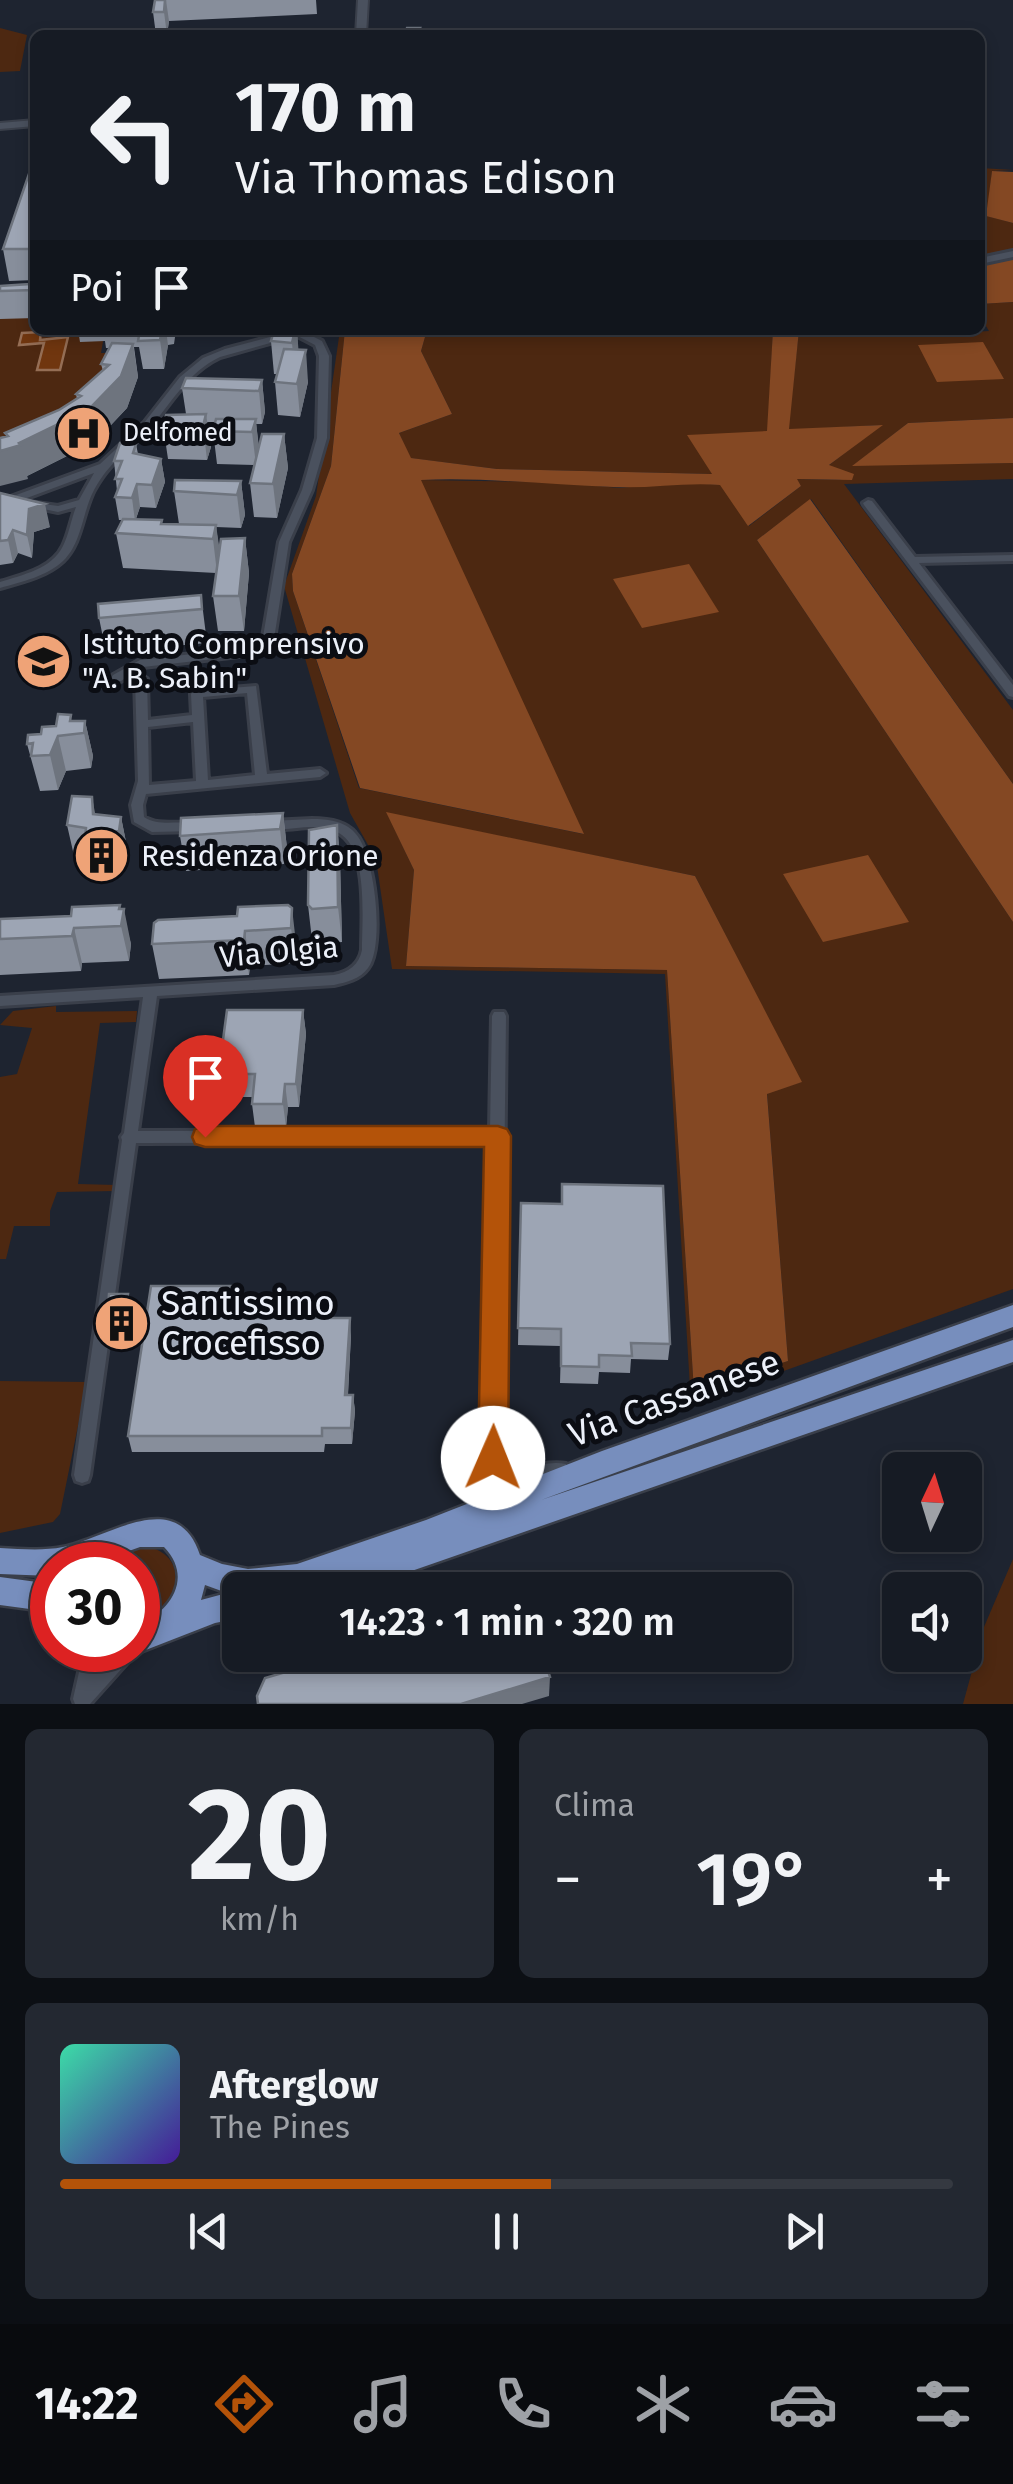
<!DOCTYPE html>
<html lang="it">
<head>
<meta charset="utf-8">
<style>
	body { margin:0; font-family:"Fira Sans",sans-serif; background:#232831; color:#f1f3f6; height:100vh; display:flex; flex-direction:column; font-size:38px; white-space:nowrap }
	* { box-sizing:border-box; margin:0 }
	p { font-size:32px; color:#9ea1a6 }
	.icon { flex:none; width:55px; height:55px; fill:none; stroke:currentColor; stroke-width:2; stroke-linecap:round; stroke-linejoin:round }
	.map { position:relative; height:1704px; overflow:hidden }
	.drawer { display:flex; flex-direction:column; gap:25px; padding:25px; background:#0c0f14; flex:1 }
	.drawer>* { flex:none }
	.guide { position:absolute; left:30px; top:30px; width:955px; height:305px; border-radius:15px; box-shadow:0 5px 15px #0003,0 0 0 2px #353941; background:#161b24; color:#f1f3f6; overflow:hidden }
	.needle { width:65px; rotate:4deg }
	.tools { position:absolute; left:882px; top:1452px; display:grid; gap:20px }
	.tools a { display:grid; place-items:center; width:100px; height:100px; border-radius:15px; background:#161b24; box-shadow:0 5px 15px #0003,0 0 0 2px #353941; font-size:50px }
	.speed { position:absolute; left:30px; top:1542px; display:flex; gap:20px; font-size:50px; font-weight:700; text-align:center }
	.speed>* { display:grid; place-content:center; width:130px; height:130px; border-radius:50%; background:#161b24; box-shadow:0 5px 15px #0003,0 0 0 2px #353941; line-height:1 }
	.speed .limit { border:15px solid #d22; background:#fff; color:#111 }
	.pin { position:absolute; display:grid; place-items:center; width:85px; height:85px; color:#fff; margin:-102px -42px; border-radius:50% 50% 50% 0; rotate:-45deg; box-shadow:0 0 10px #0007 }
	.pin .icon { rotate:45deg }
	.me { position:absolute; width:110px; margin:-55px; rotate:1deg; stroke-linejoin:round; filter:drop-shadow(0 0 8px #0008) }
	.turn { display:flex; align-items:center; gap:35px; height:210px; padding:0 40px; font-size:45px }
	.turn .icon { width:130px; height:130px; stroke-width:2.5 }
	.turn b { display:block; font-size:70px; line-height:85px }
	.then { display:flex; align-items:center; height:95px; padding:0 40px; background:#0003; gap:20px; font-size:38px }
	.big { font-size:75px; font-weight:600; line-height:1.1 }
	.drawer .widget { flex:1; display:flex; flex-direction:column; justify-content:center; gap:15px; min-width:0; padding:0 35px; border-radius:15px; background:#232831 }
	.drawer .dial { align-items:center; gap:0 }
	.dial b { font-size:130px; line-height:1 }
	.song { display:flex; align-items:center; gap:30px }
	.cover { width:120px; height:120px; border-radius:15px; background:linear-gradient(135deg,hsl(160 70% 55%),hsl(260 70% 35%)) }
	.played { height:10px; border-radius:5px; background:linear-gradient(90deg,#b45309 55%,#353941 55%) }
	.keys { display:flex; justify-content:space-around; direction:ltr }
	.heat { display:flex; justify-content:space-between; align-items:center; font-size:55px; direction:ltr }
	.drawer .tiles { flex:1; display:grid; gap:25px; grid-template-columns:1fr 1fr }
	.widget:last-child { grid-column:span 2 }
	.trip { position:absolute; left:222px; top:1572px; width:570px; height:100px; border-radius:15px; background:#161b24; box-shadow:0 5px 15px #0003,0 0 0 2px #353941; font-weight:600; line-height:100px; text-align:center }
	.tabs { display:flex; height:160px; justify-content:space-around; align-items:center; background:#090b0e; color:#9ea1a6 }
	.tabs .icon { width:70px; height:70px }
	.tabs .active { color:#b45309 }
	.tabs b { font-size:45px; color:#f1f3f6 }
	.map>svg:first-child { display:block }
</style>
</head>
<body>
<div class="map">
<svg width="1013" height="1704" viewBox="0 0 1013 1704">
	<rect width="100%" height="100%" fill="#1e2430"/>
	<path fill="#4d2811" fill-rule="evenodd" d="M0,28L27,35L20,71L0,72Z
		M981,168L1013,170L992,171L987,216L1013,223V256L980,264Z
		M1013,302V418L908,423L854,465L1013,463V479L844,484L1013,710V784L811,499L757,540L1013,922V1289L691,1404L665,974L392,969L376,859L350,813L284,586L316,496L340,330H345L331,466L292,574L293,591L359,788L583,834L420,480L550,482L620,488L680,482L721,485L749,526L801,486L796,479L842,480L828,466L881,425L788,430L799,330H895L899,337L989,331L980,316V304ZM387,813L695,876L801,1082L767,1093L788,1361L694,1391L667,970L406,966L414,870Z
		M0,308H35V330H105L101,353H119L78,421L0,467Z
		M427,330L570,337L571,330H773L768,431L713,474L497,469L410,458L399,433L452,414L421,351Z
		M56,1006V1012L137,1011L136,1022L100,1023L78,1184L117,1185L116,1191L57,1192L50,1211V1226H14L6,1259H0V1077L17,1074L32,1028L0,1025L13,1011Z
		M0,1381L87,1382L60,1514L53,1522L0,1533Z
		M146,1546C195,1557 178,1614 138,1623V1565H107L124,1551Z
		M1013,1559V1704H963L984,1627Z"/>
	<path fill="#844823" d="M992,171L1013,172V223L986,216Z
		M1013,256V302L980,304V264Z
		M345,330H427L421,351L452,414L399,433L411,458L497,469L712,474L687,435L767,431L773,330H799L789,429L883,425L829,465L854,474L852,480L797,479L801,486L748,526L720,485C684,482 649,489 613,487C549,485 485,477 421,480L584,834L360,788L293,591L292,574L331,466Z
		M983,342L1004,379L937,382L918,345Z
		M1013,418V463L852,466L908,423Z
		M810,499L1013,784V922L757,540Z
		M689,564L719,612L642,628L613,579Z
		M386,812L695,876L802,1082L767,1094L788,1361L694,1391L667,970L406,966L414,870Z
		M868,855L909,922L823,942L783,874Z"/>
	<path fill="#70360f" stroke="#956e55" stroke-width="2.5" d="M41,332L40,340L68,337L60,370H37L44,343L19,345L22,333Z"/>
	<g fill="none" stroke-linecap="round" stroke-linejoin="round">
		<defs>
			<path id="street" d="M1013,251V257L980,264V258Z
				M291,330H300L322,341L329,356L327,438L312,490L289,542L274,639L248,655L143,667L121,681H113L111,678L113,675L140,660L245,648L263,637L279,542L302,490L317,438L319,356L315,345L292,333Z
				M285,333L288,334V338L220,357C188,372 172,402 150,428C129,452 111,459 94,490C82,513 82,543 63,561C47,576 22,582 0,588V582C22,575 52,569 63,546C69,534 71,520 76,507L58,512L29,506V502L58,506L79,500L94,473L0,508V501L100,464L144,423L180,377L203,358L225,349Z
				M868,500L872,501L915,557L1013,555V561L919,563L1013,685V697L1009,696L864,505L863,503Z
				M141,675L147,679L148,720L192,715L191,694L193,691L256,686L267,774L320,769L326,773L320,777L146,794L143,805L144,817C162,829 185,817 202,827L196,831L152,832L134,822L131,805L138,781L135,679ZM247,693L255,775L208,780L203,697ZM193,722L196,781L149,785L148,727Z
				M312,819C327,819 345,821 355,833C375,853 385,946 368,968C360,979 347,982 334,985L157,996L138,1131L490,1130L492,1016L494,1012H504L506,1016L501,1455C526,1476 541,1459 566,1464L568,1470L566,1476C542,1484 519,1485 497,1472L481,1516L475,1518L469,1516L467,1510L485,1458L490,1142L136,1143L90,1475L88,1481L82,1483L76,1481L74,1475L122,1140L121,1137L124,1133L143,997L0,1006V996L334,975C349,972 359,965 362,950C362,920 368,854 342,835C333,828 322,827 311,827C296,827 277,833 265,825L271,821Z
				M84,1650H102L98,1668L115,1650H136L133,1656L90,1704H75L73,1699Z"/>
			<path id="secondary" d="M358,0H368L366,35H356Z
				M35,120V126L0,129V123Z"/>
			<path id="primary" d="M1013,1305V1327L541,1500L1013,1340V1362L357,1590H240V1618L215,1623L138,1653L130,1650H138V1625C170,1612 194,1578 164,1547H140L90,1565H52V1576L0,1574V1548C21,1549 43,1551 63,1547C108,1538 177,1485 200,1555L222,1564L248,1569L297,1564L426,1520L602,1451ZM205,1585L227,1593L201,1600Z
				M0,1577L52,1584V1612L0,1605Z"/>
		</defs>
		<use href="#street" stroke="#3a3f4a" stroke-width="6"/>
		<use href="#secondary" stroke="#3a3f4a" stroke-width="4"/>
		<use href="#primary" stroke="#3a3f4a" stroke-width="5"/>
		<use href="#street" fill="#4a515e" fill-rule="evenodd"/>
		<use href="#secondary" fill="#4a515e" fill-rule="evenodd"/>
		<use href="#primary" fill="#778ebd" fill-rule="evenodd"/>
	</g>
	<path fill="#878e9b" d="M155,0H316L317,14L169,21L167,35H156L153,12Z
		M35,171V280L9,281L3,249Z
		M35,281V318L0,319V286L30,284Z
		M78,330H176L174,344L168,345L164,369H143L139,347H134L138,377L127,408L95,442L27,476L28,479L5,433L59,410L77,399L76,394L103,371L101,364L110,348H106L105,341L80,342Z
		M274,330H297L298,350L308,382L300,417L278,415L275,382L277,374H274L271,341Z
		M262,380L265,412L262,424H256L259,447L284,434L288,468L277,518L254,517L250,483L254,465L217,464L213,431L215,422H207L211,447L207,460L168,459L163,425L186,414L182,388Z
		M136,444L138,454L161,459L165,482L156,508L140,507L136,519L163,524H179L174,491L241,481L245,515L241,528L216,527L219,549L245,538L249,573L244,631H218L213,596L216,573L123,568L116,533L122,520H119L115,497L117,491L114,461Z
		M0,493L50,527L34,532L32,558L18,553L13,563L0,565Z
		M201,595L207,643L106,652L99,618Z
		M73,721H85L93,756L91,768L66,771L58,790L40,791L27,744L56,726Z
		M283,813L287,848L284,864L186,871L180,836Z
		M96,815L121,817L128,852L126,866L93,871L91,863L75,860L67,825Z
		M337,825L340,860L342,942L315,944L312,940L308,905Z
		M288,905L296,943V963L250,966L249,975L159,979L152,944L237,916Z
		M121,909L131,944L129,961L82,963L81,971L0,975V919L71,916Z
		M303,1010L306,1034L299,1107H288L286,1127H255L252,1104V1097H202L198,1074L223,1040Z
		M521,1203L670,1344L668,1360L631,1359L630,1373L599,1372L598,1384L560,1383L561,1346L518,1345Z
		M128,1294L134,1317L132,1329H114L108,1307Z
		M239,1303L237,1318L351,1335L348,1395H353L355,1411L352,1444H325L324,1452H132L128,1436Z"/>
	<path fill="#6e747e" d="M166,0L169,21L167,35L164,12Z
		M162,330H166L168,345L164,369L160,340Z
		M295,330H297L299,357L295,375L292,343Z
		M133,344L138,377L127,408L95,442L27,476L28,479L0,486V451L89,409Z
		M306,350L308,382L300,417L297,384Z
		M262,380L265,412L262,424L259,391Z
		M206,414L211,447L207,460L203,426Z
		M256,419L259,453L256,465L252,432Z
		M284,434L288,468L277,518L273,484Z
		M161,459L165,482L156,508L152,485Z
		M241,481L245,515L241,528L237,495Z
		M137,484L140,507L135,521L132,498Z
		M45,504L50,527L34,532L32,558L27,535L29,509Z
		M216,525L221,559L217,573L213,539Z
		M13,530L18,553L13,563L8,540Z
		M245,538L249,573L244,631L239,596Z
		M85,721L93,756L91,768L84,733Z
		M58,736L66,771L58,790L50,755Z
		M92,797L99,834L121,817L128,852L126,866L93,871L85,836L93,814Z
		M283,813L287,848L284,864L280,829Z
		M337,825L340,860L342,942L338,907Z
		M120,905L122,918L124,909L131,944L129,961L121,926Z
		M292,908L296,943V963L291,928Z
		M74,928L82,963L81,971L72,936Z
		M245,931L250,966L249,975L244,940Z
		M303,1010L306,1034L299,1107L296,1084Z
		M285,1084L288,1107L286,1127L283,1104Z
		M235,1286L239,1303L235,1335L232,1318Z
		M128,1294L134,1317L132,1329L126,1307Z
		M350,1318L351,1335L347,1411L345,1395Z
		M353,1395L355,1411L352,1444L351,1428Z
		M550,1677L549,1696L522,1704H461Z"/>
	<path fill="#9da5b4" stroke="#6e747e" stroke-width="2.5" d="M155,0H165L164,12H153Z
		M407,28H420L417,35H404Z
		M30,171H35V249H3Z
		M33,281H35V290L0,291V286L30,284Z
		M140,330H162L160,340L138,341Z
		M274,330H295L292,343L271,341Z
		M112,343L133,344L121,376L89,409L19,443L21,445L0,451V438L8,436L5,433L59,410L81,396L76,394L109,365L101,364Z
		M284,349L306,350L297,384L275,382Z
		M186,378L262,380L259,391L182,388Z
		M206,414L203,426L163,425L166,415Z
		M216,419H256L252,432L213,431Z
		M262,434H284L273,484L250,483Z
		M120,443L136,444L133,453L161,459L152,485L137,484L132,498L115,497L122,479H115L122,461H114Z
		M175,480L241,481L237,495L174,491Z
		M0,493L45,504L29,509L27,535L13,530L8,540L0,541Z
		M123,519L162,520L161,524L216,525L213,539L116,533Z
		M245,538L239,596H213L221,539Z
		M201,595L202,609L99,618L98,604Z
		M58,714L71,715L70,721H85L84,733L58,736L50,755L31,756L33,743L27,744L28,735L41,734L42,727L56,726Z
		M72,796L92,797L93,814L121,817L119,831L85,836L86,828L67,825Z
		M283,813L280,829L180,836L181,818Z
		M337,825L338,907L312,909L308,905L309,830Z
		M120,905L119,909H124L121,926L74,928L72,936L0,939V919L71,916L72,907Z
		M288,905L292,908L291,928L245,931L244,940L152,944L154,923L158,920L237,916L238,907Z
		M227,1010H303L296,1084H285L283,1104H252L255,1074H198L203,1040H223Z
		M562,1184L663,1186L670,1344L631,1343L632,1356L599,1355V1367L561,1366V1329L518,1328L521,1203L562,1204Z
		M151,1286H235L232,1318H350L345,1395H353L351,1428H322V1436H128Z
		M109,1294H128L126,1307H108Z
		M344,1655H543L550,1677L461,1704H258L257,1696L265,1678Z"/>
	<path fill="#b45309" stroke="#753606" stroke-width="2.5" d="M205,1126H498L507,1129L511,1136L508,1458L504,1468L493,1472L483,1468L478,1458L484,1147H205L195,1144L192,1137L195,1129Z"/>
	<defs>
		<symbol id="hospital-disc" viewBox="-11 -11 22 22"><circle r="9.5" fill="#efa377" stroke="#0b0d13"/><path d="M-5-5h3v3.5h4V-5h3V5h-3V1.5h-4V5h-3Z" fill="#111"/></symbol>
		<symbol id="school-disc" viewBox="-11 -11 22 22"><circle r="9.5" fill="#efa377" stroke="#0b0d13"/><path d="M0-5L7-2L0 1L-7-2ZM-4 1L0 2.5L4 1V4Q0 6-4 4Z" fill="#111"/></symbol>
		<symbol id="building-disc" viewBox="-11 -11 22 22"><circle r="9.5" fill="#efa377" stroke="#0b0d13"/><path d="M-4-6H4V6H1V3H-1V6H-4ZM-2.5-4.3h1.7v1.8h-1.7ZM.8-4.3h1.7v1.8H.8ZM-2.5-1h1.7V.8h-1.7ZM.8-1h1.7V.8H.8Z" fill="#111"/></symbol>
	</defs>
	<g fill-rule="evenodd">
		<use href="#hospital-disc" x="52" y="402" width="63" height="63"/>
		<use href="#school-disc" x="12" y="630" width="63" height="63"/>
		<use href="#building-disc" x="70" y="824" width="63" height="63"/>
		<use href="#building-disc" x="90" y="1292" width="63" height="63"/>
	</g>
	<g text-anchor="middle" dominant-baseline="central" stroke-width="10" stroke-linejoin="round" paint-order="stroke">
		<g font-size="25" fill="#ecf0f9" stroke="#0b0d13" text-anchor="start">
			<text x="123" y="433">Delfomed</text>
		</g>
		<g font-size="30" fill="#ecf0f9" stroke="#0b0d13" text-anchor="start">
			<text x="82" y="644">Istituto Comprensivo<tspan x="82" dy="34">"A. B. Sabin"</tspan></text>
			<text x="141" y="856">Residenza Orione</text>
		</g>
		<g font-size="30" fill="#ecf0f9" stroke="#0b0d13">
			<text transform="translate(279 952) rotate(-5)">Via Olgia</text>
		</g>
		<g font-size="35" fill="#ecf0f9" stroke="#0b0d13" text-anchor="start">
			<text x="161" y="1303">Santissimo<tspan x="161" dy="40">Crocefisso</tspan></text>
		</g>
		<g font-size="35" fill="#ecf0f9" stroke="#0b0d13">
			<text transform="translate(674 1398) rotate(-20)">Via Cassanese</text>
		</g>
	</g>
</svg>
<div class="tools">
<a><svg class="needle" viewBox="-14 -14 28 28"><path d="M0-13l5 13h-10z" fill="#e53935"/><path d="M0 13l5-13h-10z" fill="#9ea1a6"/></svg></a>
<a><svg class="icon" aria-label="sound" viewBox="0 0 24 24"><path d="M4 9h4l5-4v14l-5-4H4zM17 9q2 3 0 6"/></svg></a>
</div>
<div class="speed"><div class="limit">30</div></div>
<div class="pin" style="left:205px;top:1137px;background:#d93025"><svg class="icon" aria-label="arrive" viewBox="0 0 24 24"><path d="M6 21V4h12l-3 4 3 4H6"/></svg></div>
<svg class="me" style="left:493px;top:1458px" viewBox="-20 -20 40 40"><circle r="19" fill="#fff"/><path d="M0-13L10 11 0 6-10 11z" fill="#b45309"/></svg>
<div class="trip">14:23 · 1 min · 320 m</div>
<div class="guide">
<div class="turn"><svg class="icon" aria-label="left" viewBox="0 0 24 24"><path d="M17 20v-9H6M10 6l-5 5 5 5"/></svg><div><b>170 m</b>Via Thomas Edison</div></div>
<div class="then">Poi<svg class="icon" aria-label="arrive" viewBox="0 0 24 24"><path d="M6 21V4h12l-3 4 3 4H6"/></svg></div>
</div>
</div>
<section class="drawer">
<div class="tiles">
<div class="widget dial"><b>20</b><p>km/h</p></div>
<div class="widget"><p>Clima</p>
<div class="heat"><a>−</a><b class="big">19°</b><a>+</a></div>
</div>
<div class="widget">
<div class="song"><i class="cover"></i><div><b>Afterglow</b><p>The Pines</p></div></div>
<div class="played"></div>
<div class="keys"><svg class="icon" aria-label="previous" viewBox="0 0 24 24"><path d="M18 5L8 12l10 7zM5 5v14"/></svg><svg class="icon" aria-label="pause" viewBox="0 0 24 24"><path d="M8 5v14M16 5v14"/></svg><svg class="icon" aria-label="next" viewBox="0 0 24 24"><path d="M6 5l10 7-10 7zM19 5v14"/></svg></div>
</div>
</div>
</section>
<nav class="tabs">
<b>14:22</b>
<svg class="icon active" aria-label="directions" viewBox="0 0 24 24"><path d="M12 3l9 9-9 9-9-9zM9 14v-3h6M13 9l2 2-2 2"/></svg>
<svg class="icon" aria-label="music" viewBox="0 0 24 24"><path d="M9 18V5l10-2v13"/><circle cx="6" cy="18" r="3"/><circle cx="16" cy="16" r="3"/></svg>
<svg class="icon" aria-label="phone" viewBox="0 0 24 24"><path d="M5 4h4l2 5-3 2q2 4 5 5l2-3 5 2v4C11 20 4 13 5 4z"/></svg>
<svg class="icon" aria-label="climate" viewBox="0 0 24 24"><path d="M12 3v18M4 7l16 10M4 17L20 7"/></svg>
<svg class="icon" aria-label="car" viewBox="0 0 24 24"><path d="M5 17H2v-5l4-1 3-4h7l3 4 3 1v5h-3M9 17h6M6 11h13"/><circle cx="7" cy="17" r="2"/><circle cx="17" cy="17" r="2"/></svg>
<svg class="icon" aria-label="filters" viewBox="0 0 24 24"><path d="M4 7h16M4 17h16"/><circle cx="9" cy="7" r="2"/><circle cx="15" cy="17" r="2"/></svg>
</nav>
</body>
</html>
